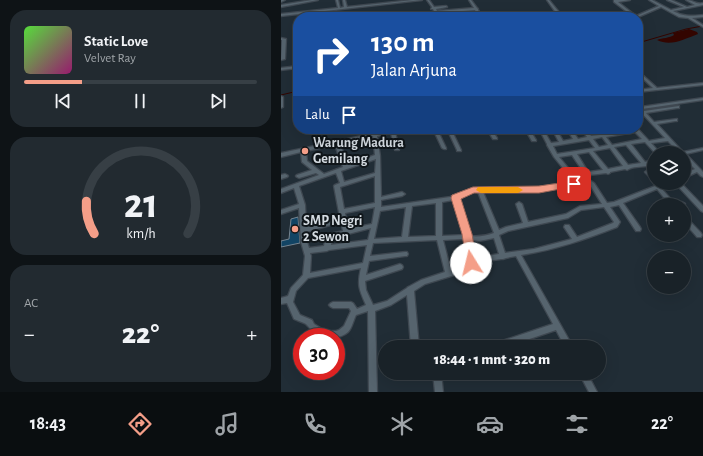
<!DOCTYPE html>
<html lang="id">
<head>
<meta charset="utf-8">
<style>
	body { margin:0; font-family:"Alegreya Sans",sans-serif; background:#222a30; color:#f1f3f6; height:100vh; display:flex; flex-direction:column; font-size:15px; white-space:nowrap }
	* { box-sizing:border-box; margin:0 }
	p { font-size:13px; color:#9fa4a8 }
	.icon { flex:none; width:22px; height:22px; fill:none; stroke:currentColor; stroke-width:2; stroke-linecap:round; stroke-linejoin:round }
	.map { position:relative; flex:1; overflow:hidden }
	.panel { display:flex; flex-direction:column; gap:10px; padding:10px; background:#0e1316; width:281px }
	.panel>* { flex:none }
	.banner { position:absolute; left:12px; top:12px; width:350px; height:122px; border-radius:16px; box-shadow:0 4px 16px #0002,0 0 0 1px #373f45; background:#1a4fa0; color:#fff; overflow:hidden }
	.tools { position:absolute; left:366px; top:146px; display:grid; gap:8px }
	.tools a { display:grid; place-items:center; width:44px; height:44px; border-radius:50%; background:#192228; box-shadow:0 4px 16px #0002,0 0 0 1px #373f45; font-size:20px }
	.speed { position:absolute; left:12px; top:328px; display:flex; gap:8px; font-size:20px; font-weight:700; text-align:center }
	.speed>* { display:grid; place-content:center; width:52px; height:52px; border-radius:50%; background:#192228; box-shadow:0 4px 16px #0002,0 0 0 1px #373f45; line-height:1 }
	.speed .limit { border:6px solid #d22; background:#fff; color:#111 }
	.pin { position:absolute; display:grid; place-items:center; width:34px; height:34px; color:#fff; margin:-17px; border-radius:8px; box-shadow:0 2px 6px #0006 }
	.me { position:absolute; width:44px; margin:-22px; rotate:351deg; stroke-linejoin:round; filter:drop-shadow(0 0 3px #0008) }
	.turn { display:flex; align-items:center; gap:14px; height:84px; padding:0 12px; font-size:18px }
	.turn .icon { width:52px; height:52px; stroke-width:2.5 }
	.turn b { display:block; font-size:28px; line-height:34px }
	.then { display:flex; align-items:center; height:38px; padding:0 12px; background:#0003; gap:8px; font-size:15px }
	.big { font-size:30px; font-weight:800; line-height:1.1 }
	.panel .tile { flex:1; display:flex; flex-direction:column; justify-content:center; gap:6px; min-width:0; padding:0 14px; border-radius:16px; background:#222a30 }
	.panel .dial { align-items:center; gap:0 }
	.dial svg { height:104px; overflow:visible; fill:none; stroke:#373f45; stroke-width:7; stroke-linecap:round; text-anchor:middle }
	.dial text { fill:#f1f3f6; stroke:none }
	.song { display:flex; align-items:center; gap:12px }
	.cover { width:48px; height:48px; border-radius:6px; background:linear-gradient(135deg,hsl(110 70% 55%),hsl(320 70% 35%)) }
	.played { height:4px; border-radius:2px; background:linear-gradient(90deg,#f49e88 25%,#373f45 25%) }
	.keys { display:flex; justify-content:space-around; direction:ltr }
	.heat { display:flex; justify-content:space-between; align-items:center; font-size:22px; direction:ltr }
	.trip { position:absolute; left:97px; top:340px; width:228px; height:40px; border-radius:20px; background:#192228; box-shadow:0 4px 16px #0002,0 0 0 1px #373f45; font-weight:800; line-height:40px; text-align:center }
	.menu { display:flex; height:64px; justify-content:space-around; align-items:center; background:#0a0e10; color:#9fa4a8 }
	.menu .icon { width:28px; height:28px }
	.menu .active { color:#f49e88 }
	.menu b { font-size:18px; color:#f1f3f6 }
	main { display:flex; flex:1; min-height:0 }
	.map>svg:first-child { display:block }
</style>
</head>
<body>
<main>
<section class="panel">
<div class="tile">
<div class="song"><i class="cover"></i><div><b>Static Love</b><p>Velvet Ray</p></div></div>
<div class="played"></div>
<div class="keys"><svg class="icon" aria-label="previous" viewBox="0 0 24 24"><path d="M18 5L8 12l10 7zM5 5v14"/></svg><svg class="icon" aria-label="pause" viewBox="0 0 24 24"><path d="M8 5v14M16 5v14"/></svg><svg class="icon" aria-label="next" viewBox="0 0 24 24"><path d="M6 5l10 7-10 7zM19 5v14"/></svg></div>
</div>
<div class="tile dial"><svg viewBox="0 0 100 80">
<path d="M14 69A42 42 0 1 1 86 69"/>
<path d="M14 69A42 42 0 0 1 8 44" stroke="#f49e88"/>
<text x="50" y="56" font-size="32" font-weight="700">21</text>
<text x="50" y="72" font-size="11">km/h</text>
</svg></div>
<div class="tile"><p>AC</p>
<div class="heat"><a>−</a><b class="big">22°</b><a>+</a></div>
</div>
</section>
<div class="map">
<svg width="422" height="392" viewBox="0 0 422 392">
	<rect width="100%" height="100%" fill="#212d36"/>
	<path fill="#330500" d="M408,29L416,32L417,34C403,39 390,47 376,40C381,38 389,38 393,35L392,33Z"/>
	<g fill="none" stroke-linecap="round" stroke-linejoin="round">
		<path stroke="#330500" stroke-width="1" d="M357,43L405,29L422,26
			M0,95L17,91"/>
	</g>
	<path fill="#124464" stroke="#778590" d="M17,217L19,243L0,247V241L8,239L10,219Z"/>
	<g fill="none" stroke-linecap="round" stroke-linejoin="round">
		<defs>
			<path id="minor" d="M0,0H4L0,2Z
				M31,0H37L0,7V5Z
				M55,0H57L59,8L63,7L62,0H64L66,7L132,0H141L0,16V14L57,8Z
				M146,0H148L153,7L165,6L166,7L155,9L156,11L193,8L188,0H190L196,8L197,9V10L202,17H198L197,14L172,16L171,15L172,14L195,12L194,10L157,13L161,17H157L155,13H153V11L152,9H150L151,7Z
				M266,0H268L282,17H278Z
				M333,0H349L337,2L355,16L378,6L368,0H371L390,10L403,7L386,0H390L406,7L414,5L405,0C412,0 415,5 422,3V5L392,11C403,17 410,16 422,15V17L411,18L422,25V27L407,18L398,17L380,7L357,17H353L333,2Z
				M0,38L5,39L4,59L0,60L1,40H0Z
				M17,66V68L0,70V68Z
				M357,71L376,88L422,83V85L357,92V90L372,88L357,74Z
				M0,96L2,97V107L0,108Z
				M422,98V100L361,109L363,111L398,106V108H396L365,113L373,122L396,119V121H394L376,124L402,152L422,148V150L405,154L422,172V177L420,176L416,172L403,178V174L414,169L403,158V153H398L387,141L370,143L379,153H374L364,142L350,144L364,162L373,160V164L366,165V166C360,167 352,166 346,170L344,169L329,172V173L327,174L325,173L309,175V177L307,178L305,176L292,179L290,178L273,157L266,145V144L258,129H262L270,143L278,142L271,129H275L282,141L292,139L286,129H290L297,139L306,137L301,129H305L310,136L319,135L315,129H319L323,134L357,129L368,141L384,138L357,109V106L359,107ZM354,132L361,139L331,145L325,137ZM321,137L327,145L318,147L312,139ZM308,140L314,148L276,154L272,146ZM345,145L360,163L347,165L333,147ZM329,148L342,166L327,169L312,151ZM308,152L322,170L307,172L296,154ZM291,155L303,173L293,175L278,157Z
				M114,129H122V130L114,132L118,149V150H114V149L110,133L96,136L99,156L100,197L121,192L124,194L121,196L100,200V207L169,197L192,188L258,187L307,179L313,183L326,203L333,202L382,183H390L389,184L380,188L395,205H389L376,189L342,203L359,227L360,229L359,231H355L338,205L329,207L339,222L336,227C305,239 274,250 240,255L292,347H284L275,330L225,347H211L212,344L272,324L235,256L225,258L222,259H220L193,263L191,268L180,273L144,284L133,291L138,347H130L126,295L110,305L94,311L96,392H88L87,311L75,315C72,321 71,328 67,332C58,340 43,338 34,333C30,330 28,327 25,324C22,322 17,321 13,319L6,303L0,304V298L7,296L10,288L22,275L24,256L20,242L18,208L0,214V210L18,204L13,188L0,193V189L38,175L35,173L18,178L16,177L15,176L16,175L31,170L21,162L20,152L0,157V153ZM92,136L94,155L67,165L59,144ZM54,145L62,167L43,174L26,161L25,151ZM95,159L94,173L63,182L60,171ZM55,173L59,183L54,185L53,186L59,218L25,227L24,205L18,186ZM94,176V203L63,209L59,187ZM306,183L309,185L321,204L299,206L285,214L247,222L241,204L238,202L235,204L242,223L225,227L218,230L202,192L258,191ZM193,192H197L213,233C205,236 197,237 189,236L178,198ZM172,200H173L183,235L161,236V202ZM155,203V236L127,237L131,206ZM94,207L91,224L67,229L64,213ZM125,207L121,237L93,239L99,211ZM323,207L333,222L332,223L296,237L288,225H284L283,227L291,239L253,249L224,253L218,235L227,231L287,218L300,210ZM60,222L62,231C49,234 46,232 43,246L28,248L26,242L25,232ZM90,228L87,240L50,245L51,239L52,238ZM213,238L218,254L193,258L190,240L198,241ZM180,239L184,240C186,248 188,256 186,264L170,271L162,240ZM156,240L164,272L140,280L129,286L127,287L126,288L106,301L92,305L85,290L84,281L121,269L122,267L121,265L119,264L85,275L88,261L124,256H126L127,254L126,252H124L89,256L92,243ZM86,245L82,263L29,273L30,256L29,253L46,251L48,250ZM80,268C76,285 78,289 85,305L76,309L72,303L70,302H52L50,303L48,305L50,307L52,308H68L70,311L63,326L58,330L55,331H49L41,329L33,324L31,320L19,315L12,302L15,291L27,278Z
				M152,129H156L165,148V149H163L161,148Z
				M166,129H170L180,150V151H176V150Z
				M206,129H210L216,138V139H212Z
				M244,129H248L255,140V141H251Z
				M367,170L369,171L373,175V180L371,179L364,172Z
				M4,174L6,175L7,176L6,177L0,179V175Z
				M394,183H400L422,206V212L420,211Z
				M401,202L403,203L404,204L403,205H395L396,204Z
				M403,216L405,217L420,233L421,235L420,237H416L403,222Z
				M152,373H160L162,392H154Z
				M298,373H306L316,392H308Z"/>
		</defs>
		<use href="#minor" stroke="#3f4851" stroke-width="2.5"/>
		<use href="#minor" fill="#56646e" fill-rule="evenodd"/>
	</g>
	<path fill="#f49e88" stroke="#9f6758" d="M293,181L298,184L296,186L258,193H193L180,199L191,234L196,263L190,267L186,266L181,234L170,198L171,195L192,187L258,186Z"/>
	<path fill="#f59e0b" d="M197,187H237L242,190L237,193H200L195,190Z"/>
	<g fill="#f49e88" stroke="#0f1519" stroke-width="1.5">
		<circle cx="24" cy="151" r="4"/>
		<circle cx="14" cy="229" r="4"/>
	</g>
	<g text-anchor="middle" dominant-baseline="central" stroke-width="4" stroke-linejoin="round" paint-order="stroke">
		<g font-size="14" font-weight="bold" fill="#d4dbe1" stroke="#0f1519" text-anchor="start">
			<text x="32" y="143">Warung Madura<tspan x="32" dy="16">Gemilang</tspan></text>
			<text x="22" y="221">SMP Negri<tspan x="22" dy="16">2 Sewon</tspan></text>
		</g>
	</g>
</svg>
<div class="tools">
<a><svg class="icon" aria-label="layers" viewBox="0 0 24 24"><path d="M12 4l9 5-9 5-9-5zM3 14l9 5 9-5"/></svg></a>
<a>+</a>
<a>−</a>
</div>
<div class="speed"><div class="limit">30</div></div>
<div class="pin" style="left:293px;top:184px;background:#d93025"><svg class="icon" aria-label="arrive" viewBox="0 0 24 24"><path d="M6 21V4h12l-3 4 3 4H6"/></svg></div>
<svg class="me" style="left:190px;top:263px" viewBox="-20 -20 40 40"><circle r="19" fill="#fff"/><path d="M0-13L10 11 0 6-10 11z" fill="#f49e88"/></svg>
<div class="trip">18:44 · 1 mnt · 320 m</div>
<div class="banner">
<div class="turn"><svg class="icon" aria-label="right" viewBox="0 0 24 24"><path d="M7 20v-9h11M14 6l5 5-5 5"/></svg><div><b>130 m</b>Jalan Arjuna</div></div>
<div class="then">Lalu<svg class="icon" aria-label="arrive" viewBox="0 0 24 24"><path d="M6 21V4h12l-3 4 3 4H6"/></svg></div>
</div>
</div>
</main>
<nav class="menu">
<b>18:43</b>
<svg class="icon active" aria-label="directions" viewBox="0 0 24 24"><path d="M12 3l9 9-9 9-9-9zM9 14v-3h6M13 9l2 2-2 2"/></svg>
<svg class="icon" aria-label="music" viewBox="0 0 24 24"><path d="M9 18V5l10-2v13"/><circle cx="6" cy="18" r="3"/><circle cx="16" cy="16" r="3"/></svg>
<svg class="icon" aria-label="phone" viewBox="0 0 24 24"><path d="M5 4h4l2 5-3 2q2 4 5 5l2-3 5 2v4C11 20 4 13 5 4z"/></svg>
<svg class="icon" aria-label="climate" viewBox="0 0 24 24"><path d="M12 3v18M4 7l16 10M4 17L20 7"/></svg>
<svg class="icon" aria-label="car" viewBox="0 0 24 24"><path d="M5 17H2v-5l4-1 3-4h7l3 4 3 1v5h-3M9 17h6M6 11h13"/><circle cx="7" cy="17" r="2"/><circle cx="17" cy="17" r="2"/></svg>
<svg class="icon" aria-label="filters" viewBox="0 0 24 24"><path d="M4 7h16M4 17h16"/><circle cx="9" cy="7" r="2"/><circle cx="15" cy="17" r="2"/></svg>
<b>22°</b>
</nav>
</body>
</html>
